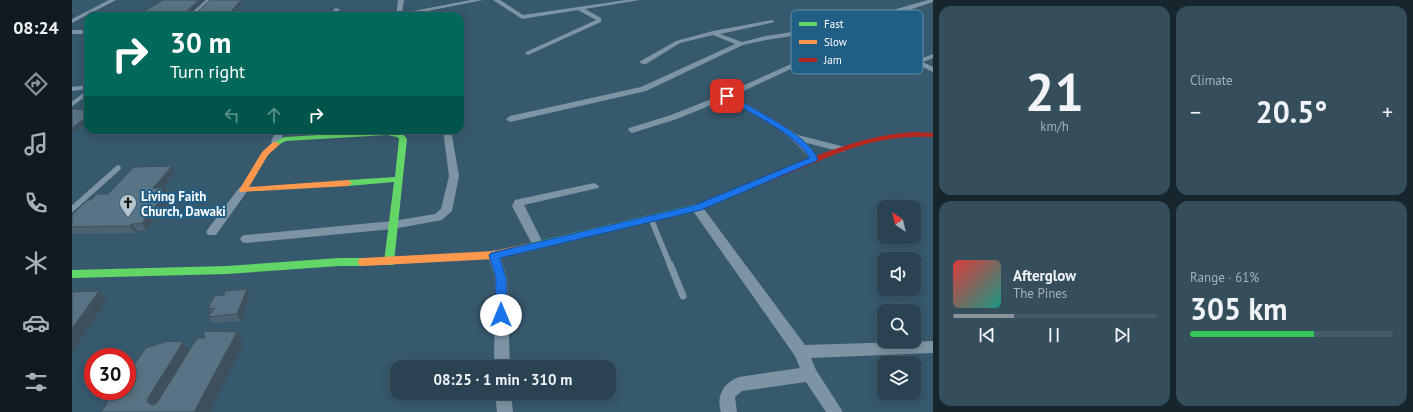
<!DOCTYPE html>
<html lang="en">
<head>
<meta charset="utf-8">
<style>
	body { margin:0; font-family:"PT Sans",sans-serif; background:#354e5c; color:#f1f3f6; height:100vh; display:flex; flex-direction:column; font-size:15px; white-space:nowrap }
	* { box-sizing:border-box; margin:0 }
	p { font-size:13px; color:#a5b0b8 }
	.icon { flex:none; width:22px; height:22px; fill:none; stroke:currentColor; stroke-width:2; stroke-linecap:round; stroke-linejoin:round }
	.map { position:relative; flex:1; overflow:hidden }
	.sheet { display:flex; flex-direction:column; gap:6px; padding:6px; background:#17252d; width:480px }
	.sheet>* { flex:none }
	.banner { position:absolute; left:12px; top:12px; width:380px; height:122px; border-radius:12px; box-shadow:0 2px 10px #0003,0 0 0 1px #455c69; background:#00695c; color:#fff; overflow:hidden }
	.needle { width:26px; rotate:325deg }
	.tools { position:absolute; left:805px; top:200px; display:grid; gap:8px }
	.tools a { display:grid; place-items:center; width:44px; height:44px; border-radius:8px; background:#294352; box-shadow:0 2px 10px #0003,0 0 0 1px #455c69; font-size:20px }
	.speed { position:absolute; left:12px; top:348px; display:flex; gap:8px; font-size:20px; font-weight:700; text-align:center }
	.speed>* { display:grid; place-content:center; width:52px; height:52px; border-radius:50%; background:#294352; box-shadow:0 2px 10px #0003,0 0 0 1px #455c69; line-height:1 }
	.speed .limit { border:6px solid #d22; background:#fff; color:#111 }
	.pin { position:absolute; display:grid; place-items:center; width:34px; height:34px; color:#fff; margin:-17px; border-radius:8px; box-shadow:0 2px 6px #0006 }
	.me { position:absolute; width:44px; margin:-22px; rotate:0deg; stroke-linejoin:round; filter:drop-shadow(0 0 3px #0008) }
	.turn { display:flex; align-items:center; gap:14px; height:84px; padding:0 20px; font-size:18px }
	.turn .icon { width:52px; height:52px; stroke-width:2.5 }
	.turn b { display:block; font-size:28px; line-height:34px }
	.lanes { display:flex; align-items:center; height:38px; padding:0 20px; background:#0003; justify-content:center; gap:20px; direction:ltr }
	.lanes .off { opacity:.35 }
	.big { font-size:30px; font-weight:700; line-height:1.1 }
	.sheet .card { flex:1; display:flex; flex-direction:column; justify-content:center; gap:6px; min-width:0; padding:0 14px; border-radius:12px; background:#354e5c }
	.sheet .dial { align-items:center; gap:0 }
	.dial b { font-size:52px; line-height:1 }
	.song { display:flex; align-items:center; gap:12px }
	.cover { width:48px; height:48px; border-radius:6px; background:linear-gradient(135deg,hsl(0 70% 55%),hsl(170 70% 35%)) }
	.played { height:4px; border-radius:2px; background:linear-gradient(90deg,#8c9099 30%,#455c69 30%) }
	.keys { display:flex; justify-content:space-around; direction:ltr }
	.heat { display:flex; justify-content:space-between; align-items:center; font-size:22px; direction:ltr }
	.charge { height:6px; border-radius:3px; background:linear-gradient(90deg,#34c759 61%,#455c69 0) }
	.sheet .tiles { flex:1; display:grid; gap:6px; grid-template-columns:repeat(2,1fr) }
	.trip { position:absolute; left:318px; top:360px; width:226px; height:40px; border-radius:12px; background:#294352; box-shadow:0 2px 10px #0003,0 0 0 1px #455c69; font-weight:700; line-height:40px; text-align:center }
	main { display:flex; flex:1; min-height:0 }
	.menu { display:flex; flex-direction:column; width:72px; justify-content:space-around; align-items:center; background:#101b21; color:#a5b0b8 }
	.menu .icon { width:28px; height:28px }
	.menu .on { color:#8c9099 }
	.menu b { font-size:18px; color:#f1f3f6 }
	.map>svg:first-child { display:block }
</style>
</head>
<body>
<main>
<nav class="menu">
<b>08:24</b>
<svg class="icon on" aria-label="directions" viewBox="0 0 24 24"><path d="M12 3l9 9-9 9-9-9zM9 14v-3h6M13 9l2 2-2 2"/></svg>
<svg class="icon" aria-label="music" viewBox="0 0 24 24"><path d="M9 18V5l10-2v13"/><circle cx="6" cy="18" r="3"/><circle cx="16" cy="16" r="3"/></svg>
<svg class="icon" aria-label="phone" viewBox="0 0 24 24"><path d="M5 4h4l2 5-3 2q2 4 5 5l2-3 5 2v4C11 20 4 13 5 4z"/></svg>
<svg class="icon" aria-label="climate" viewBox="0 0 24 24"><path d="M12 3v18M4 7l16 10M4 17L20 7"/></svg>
<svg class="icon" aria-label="car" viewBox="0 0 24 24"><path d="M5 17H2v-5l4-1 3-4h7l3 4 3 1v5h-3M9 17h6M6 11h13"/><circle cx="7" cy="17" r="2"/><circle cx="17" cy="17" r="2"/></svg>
<svg class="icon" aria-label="filters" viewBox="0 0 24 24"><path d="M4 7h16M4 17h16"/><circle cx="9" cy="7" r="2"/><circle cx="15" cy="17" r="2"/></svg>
</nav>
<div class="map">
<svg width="861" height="412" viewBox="0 0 861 412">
	<rect width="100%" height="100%" fill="#37596e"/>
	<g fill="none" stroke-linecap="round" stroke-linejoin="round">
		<path stroke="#7d94a4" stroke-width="4" d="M0,104L16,92"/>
		<path stroke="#7d94a4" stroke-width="5.5" d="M0,209L46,168
			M579,219L598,265"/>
		<path stroke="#7d94a4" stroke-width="7" d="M598,264L611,296"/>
		<path fill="#7d94a4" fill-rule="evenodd" d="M37,0H44L0,23V19Z
			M134,0H140L123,16H116Z
			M326,0H332L330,13L399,0H411L331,16H324Z
			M421,0H428L451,15L554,0H568L513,9L529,18V22L456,55L453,53L454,52L524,20L506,10L450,19Z
			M856,0H861V2L837,10L778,26L846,60L861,54V58L851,62L861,67V72L771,28L694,40L671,45L574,91L438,122L434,119L438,116L569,87L663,44L641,35L608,43L574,64H571L567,62L604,41L641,31L700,20L703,22L648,34L670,42L694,36L772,24Z
			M263,8L268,9L263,16H257Z
			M0,30H16V34H0Z
			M753,49L755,50V52L661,96L706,122L726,135L773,147L775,149L773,151L770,152L735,143L747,159L742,162L739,161C719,131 685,117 654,99L605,119L560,133L556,130L557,128L599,115L652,94Z
			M16,85V89L0,91V87Z
			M204,130H212L209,142L204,145L199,142Z
			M371,130H379L387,176L380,211L370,220L321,229L174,243L170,242L168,239L170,236L174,235L321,221L363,214L369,209L377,176Z
			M522,183L527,186L526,188L452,205L472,245L470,248L466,249L462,248L440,206L443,200Z
			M171,187L176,190L144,235H136L134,232L136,229L167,188Z
			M625,204L629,205L733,345L861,341V353L739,358L744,370L771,412H754L734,382L670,391L663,397L665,412H649C644,396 651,383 667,377L728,368L723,356L621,211L619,208L621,205Z
			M422,250L426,252L428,255L435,278L438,367H422L423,278L416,255L418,252Z
			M423,393H439L441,412H425Z"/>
		<path fill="#63d668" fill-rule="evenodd" d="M315,131L330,133L335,139L322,262L321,265H313L312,262L322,182L276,186L272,183L276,180L323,177L327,139L325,137L315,135L214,141L204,146L200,144L212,137Z
			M633,202L636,203L637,205L636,207L625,211L454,252L450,251L449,248L450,245L454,244Z
			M267,258H291L295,259L296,262L295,265L291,266H267L155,274L0,278V270L155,266Z"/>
		<path fill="#ff974d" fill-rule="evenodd" d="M201,142H204L208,144L196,155L177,187L276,180L280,183L276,186L168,192L167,190L190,152Z
			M454,244L458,245L459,248L458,251L422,259L291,266L287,265L286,262L287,259L291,258L422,251Z"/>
		<path fill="#b3261e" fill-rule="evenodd" d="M842,132L861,133V137C805,134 768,152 718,173C691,184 663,195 636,207H630L629,205L630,203C657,191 685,181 713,169C755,151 795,135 842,132Z"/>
	</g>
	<path fill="#4c6371" d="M100,166L103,173L90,188H92L96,194V195L98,200L74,230L65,231L63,233L0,234V215L19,200L36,194Z
		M175,289L178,296L169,321L141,323L136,317L139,313L136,309L152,295Z"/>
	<path fill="#3e505c" d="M127,0H132L115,15L114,14V12Z
		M169,0H173L158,16H153L152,15Z
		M2,13L3,15L0,17V14Z
		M16,116V121L0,133V128Z
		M100,166L103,173L85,195L81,188Z
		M92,188L96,194V195L98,200L74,230L70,223L87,193Z
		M60,224L65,231L63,233L58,226Z
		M175,289L178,296L169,321L165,314Z
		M27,291L35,301L0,353V329Z
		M165,332L172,344L138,412H122Z
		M111,342L120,354L88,410L76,403V398Z"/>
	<path fill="#587383" stroke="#3e505c" d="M91,0H127L114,12V14H123L138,0H169L157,14L152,15L155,16H64Z
		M0,109L16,110V116L0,128Z
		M100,166L81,188H92L87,193H94L70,223L60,224L58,226L0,227V215L15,200H19L25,194H36L62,167Z
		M175,289L165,314L136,317L143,308L136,309L142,296L152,295L153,291Z
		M27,291L0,329V292Z
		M131,331L165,332L122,412H29L43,391H55V374L74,348L96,341L111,342L76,398V403L81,405L85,403L125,338H133Z"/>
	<path fill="#1a73e8" stroke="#114b97" d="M653,95H657C681,109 735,134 746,159L744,161L629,210L428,258L434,278L435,315L433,319L429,320L425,319L423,315L424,278L417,255L419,253L623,205L737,158C729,137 673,110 653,98Z"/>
	<defs>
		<symbol id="church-pin" viewBox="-11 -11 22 30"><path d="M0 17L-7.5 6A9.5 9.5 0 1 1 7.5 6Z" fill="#b9c5cc" stroke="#205e85"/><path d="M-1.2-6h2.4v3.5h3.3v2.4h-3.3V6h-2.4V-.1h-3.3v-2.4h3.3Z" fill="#111"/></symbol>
	</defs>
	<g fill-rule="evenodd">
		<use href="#church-pin" x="46" y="193" width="20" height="27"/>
	</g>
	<g text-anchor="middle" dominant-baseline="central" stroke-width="4" stroke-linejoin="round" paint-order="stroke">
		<g font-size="13" font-weight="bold" fill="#fff" stroke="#205e85" text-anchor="start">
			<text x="69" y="196">Living Faith<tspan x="69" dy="15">Church, Dawaki</tspan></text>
		</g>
	</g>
	<rect x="719" y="10" width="132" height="64" rx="6" fill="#205e85" stroke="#638eaa" stroke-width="1"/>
	<rect x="727" y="22" width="18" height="4" fill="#63d668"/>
	<rect x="727" y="40" width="18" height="4" fill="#ff974d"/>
	<rect x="727" y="58" width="18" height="4" fill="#b3261e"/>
	<g font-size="11" fill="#fff">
		<text x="752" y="28">Fast</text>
		<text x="752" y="46">Slow</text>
		<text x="752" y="64">Jam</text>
	</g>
</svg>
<div class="tools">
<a><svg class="needle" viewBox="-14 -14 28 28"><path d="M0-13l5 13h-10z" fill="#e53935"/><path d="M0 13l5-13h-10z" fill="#a5b0b8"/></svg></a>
<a><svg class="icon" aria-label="sound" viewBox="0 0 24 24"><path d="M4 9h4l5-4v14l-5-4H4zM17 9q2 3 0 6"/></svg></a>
<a><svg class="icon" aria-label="search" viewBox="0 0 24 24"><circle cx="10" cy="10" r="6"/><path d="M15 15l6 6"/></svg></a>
<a><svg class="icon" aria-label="layers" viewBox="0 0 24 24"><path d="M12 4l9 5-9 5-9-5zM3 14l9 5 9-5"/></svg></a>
</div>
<div class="speed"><div class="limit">30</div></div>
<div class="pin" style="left:655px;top:96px;background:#d93025"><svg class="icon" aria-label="arrive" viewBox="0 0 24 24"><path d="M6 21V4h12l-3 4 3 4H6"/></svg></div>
<svg class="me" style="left:429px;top:315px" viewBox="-20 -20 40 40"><circle r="19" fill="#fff"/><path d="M0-13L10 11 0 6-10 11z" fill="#1a73e8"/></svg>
<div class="trip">08:25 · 1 min · 310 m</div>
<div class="banner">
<div class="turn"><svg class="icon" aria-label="right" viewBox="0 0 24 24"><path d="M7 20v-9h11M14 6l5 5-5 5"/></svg><div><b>30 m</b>Turn right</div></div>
<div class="lanes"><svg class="icon off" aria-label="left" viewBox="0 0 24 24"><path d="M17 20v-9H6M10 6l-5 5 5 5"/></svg><svg class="icon off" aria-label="ahead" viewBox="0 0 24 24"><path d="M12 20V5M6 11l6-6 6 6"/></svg><svg class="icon" aria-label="right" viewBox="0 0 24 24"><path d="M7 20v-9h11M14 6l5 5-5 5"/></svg></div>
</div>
</div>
<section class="sheet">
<div class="tiles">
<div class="card dial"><b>21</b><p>km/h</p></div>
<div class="card"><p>Climate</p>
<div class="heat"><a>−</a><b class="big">20.5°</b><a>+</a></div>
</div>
<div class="card">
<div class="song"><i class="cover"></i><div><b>Afterglow</b><p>The Pines</p></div></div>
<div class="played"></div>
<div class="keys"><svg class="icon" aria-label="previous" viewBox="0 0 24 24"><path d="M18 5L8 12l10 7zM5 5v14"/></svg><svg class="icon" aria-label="pause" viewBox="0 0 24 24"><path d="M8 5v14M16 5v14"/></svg><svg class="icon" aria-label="next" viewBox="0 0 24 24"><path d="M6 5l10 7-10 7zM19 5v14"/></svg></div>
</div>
<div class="card"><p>Range · 61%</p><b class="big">305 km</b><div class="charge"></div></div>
</div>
</section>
</main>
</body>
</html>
